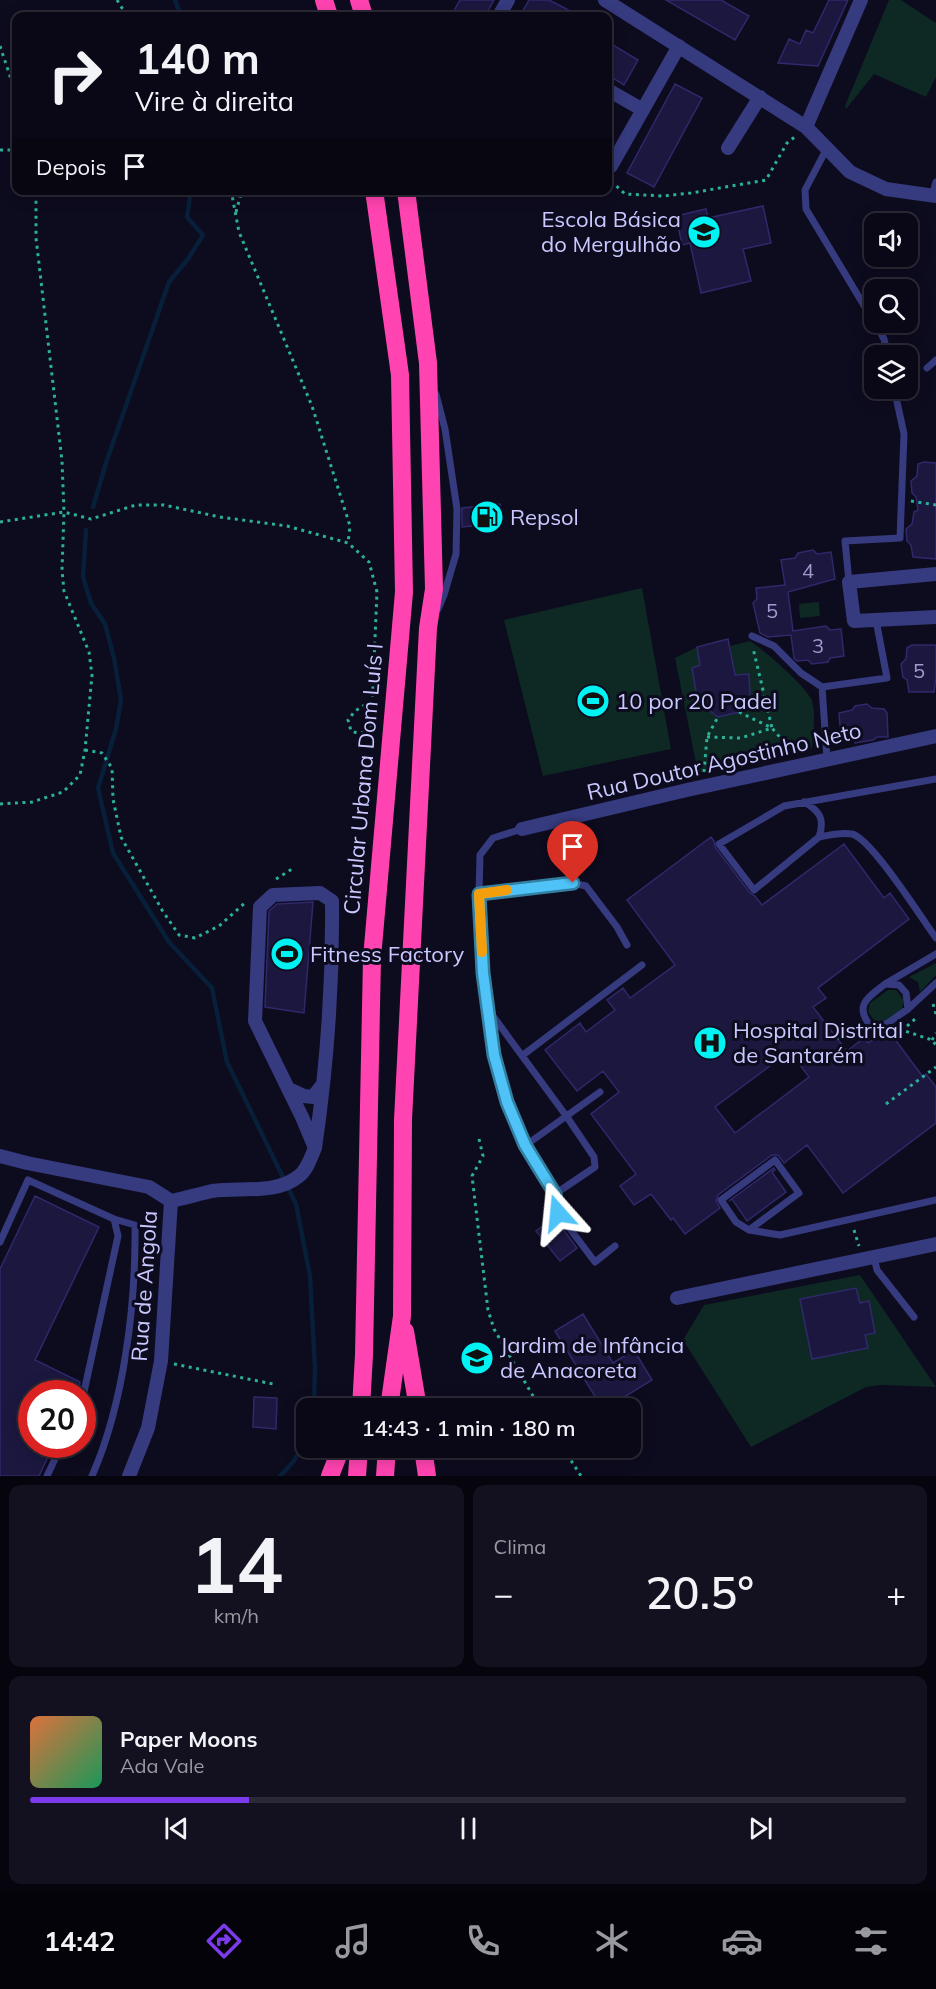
<!DOCTYPE html>
<html lang="pt">
<head>
<meta charset="utf-8">
<style>
	body { margin:0; font-family:Mulish,sans-serif; background:#13111f; color:#f1f3f6; height:100vh; display:flex; flex-direction:column; font-size:22px; white-space:nowrap }
	* { box-sizing:border-box; margin:0 }
	p { font-size:20px; color:#999aa1 }
	.icon { flex:none; width:33px; height:33px; fill:none; stroke:currentColor; stroke-width:2; stroke-linecap:round; stroke-linejoin:round }
	.map { position:relative; height:1476px; overflow:hidden }
	.drawer { display:flex; flex-direction:column; gap:9px; padding:9px; background:#06040c; flex:1 }
	.drawer>* { flex:none }
	.top-card { position:absolute; left:12px; top:12px; width:600px; height:183px; border-radius:12px; box-shadow:0 3px 15px #0003,0 0 0 2px #2a2935; background:#0a0816; color:#f1f3f6; overflow:hidden }
	.buttons { position:absolute; left:864px; top:213px; display:grid; gap:12px }
	.buttons a { display:grid; place-items:center; width:54px; height:54px; border-radius:12px; background:#0a0816; box-shadow:0 3px 15px #0003,0 0 0 2px #2a2935; font-size:30px }
	.speed { position:absolute; left:18px; top:1380px; display:flex; gap:12px; font-size:30px; font-weight:700; text-align:center }
	.speed>* { display:grid; place-content:center; width:78px; height:78px; border-radius:50%; background:#0a0816; box-shadow:0 3px 15px #0003,0 0 0 2px #2a2935; line-height:1 }
	.speed .limit { border:9px solid #d22; background:#fff; color:#111 }
	.pin { position:absolute; display:grid; place-items:center; width:51px; height:51px; color:#fff; margin:-62px -26px; border-radius:50% 50% 50% 0; rotate:-45deg; box-shadow:0 0 6px #0007 }
	.pin .icon { rotate:45deg }
	.me { position:absolute; width:66px; margin:-33px; rotate:342deg; stroke-linejoin:round; filter:drop-shadow(0 0 4px #0008) }
	.turn { display:flex; align-items:center; gap:21px; height:126px; padding:0 24px; font-size:27px }
	.turn .icon { width:78px; height:78px; stroke-width:2.5 }
	.turn b { display:block; font-size:42px; line-height:51px }
	.then { display:flex; align-items:center; height:57px; padding:0 24px; background:#0003; gap:12px; font-size:22px }
	.big { font-size:45px; font-weight:600; line-height:1.1 }
	.drawer .widget { flex:1; display:flex; flex-direction:column; justify-content:center; gap:9px; min-width:0; padding:0 21px; border-radius:12px; background:#13111f }
	.drawer .dial { align-items:center; gap:0 }
	.dial b { font-size:78px; line-height:1 }
	.song { display:flex; align-items:center; gap:18px }
	.cover { width:72px; height:72px; border-radius:9px; background:linear-gradient(135deg,hsl(20 70% 55%),hsl(150 70% 35%)) }
	.played { height:6px; border-radius:3px; background:linear-gradient(90deg,#7c3aed 25%,#2a2935 25%) }
	.keys { display:flex; justify-content:space-around; direction:ltr }
	.heat { display:flex; justify-content:space-between; align-items:center; font-size:33px; direction:ltr }
	.drawer .tiles { flex:1; display:grid; gap:9px; grid-template-columns:1fr 1fr }
	.widget:last-child { grid-column:span 2 }
	.trip { position:absolute; left:296px; top:1398px; width:345px; height:60px; border-radius:12px; background:#0a0816; box-shadow:0 3px 15px #0003,0 0 0 2px #2a2935; font-weight:600; line-height:60px; text-align:center }
	.menu { display:flex; height:96px; justify-content:space-around; align-items:center; background:#040309; color:#999aa1 }
	.menu .icon { width:42px; height:42px }
	.menu .on { color:#7c3aed }
	.menu b { font-size:27px; color:#f1f3f6 }
	.map>svg:first-child { display:block }
</style>
</head>
<body>
<div class="map">
<svg width="936" height="1476" viewBox="0 0 936 1476">
	<rect width="100%" height="100%" fill="#0d0b1e"/>
	<path fill="#0e2824" d="M889,0H901L936,23V77L926,97L874,74L846,109L845,106Z
		M642,588L671,749L543,776L504,620Z
		M819,602L820,616L800,618L799,604Z
		M750,641C763,649 808,688 812,701C816,716 813,733 812,748L698,773L675,658L697,647L700,665L692,668L698,702L718,716L739,712L750,697L735,675L730,646Z
		M936,963V975L920,992L918,982L909,977Z
		M888,990H896L904,1000L902,1010L885,1022L875,1021L868,1012L870,1003Z
		M860,1275L936,1387L881,1385L866,1387L751,1447L683,1340L704,1305Z"/>
	<g fill="none" stroke-linecap="round" stroke-linejoin="round">
		<path stroke="#081f3a" stroke-width="4.5" d="M175,0L181,16
			M93,507L106,463L169,282L188,259L203,235L187,217L191,190
			M86,530L83,577L91,603L105,624L114,658L121,700L116,729L98,788L113,853L169,942L212,988L227,1062L296,1204L310,1276L315,1368L314,1408
			M280,1476L294,1461L306,1439"/>
	</g>
	<path fill="#1b173f" stroke="#2f296b" stroke-width="1.5" fill-rule="evenodd" d="M460,0H494L485,16H451Z
		M529,0H549L580,16H520Z
		M666,0H721L749,16L735,40Z
		M829,0H848L818,66L778,63L789,39L800,44L806,30L813,33Z
		M608,42L638,60L624,85L608,75Z
		M675,84L702,98L654,187L627,173Z
		M763,206L771,243L743,249L751,281L701,293L690,243L682,245L676,216L706,209L708,218Z
		M924,462L936,463V559L913,557L911,545L907,541L906,529L912,524L914,512L918,510L916,497L912,493L911,481L917,476L918,464Z
		M500,504L502,523L462,527V508Z
		M813,550L817,554L831,552L835,579L788,592L793,631L826,626L830,630L841,629L844,656L830,658L828,662L812,664L808,660L797,661L794,658L791,635L768,637L760,633L753,603L757,599L756,588L785,585L781,560L795,558L798,553Z
		M728,639L735,675L749,674L750,697L739,712L718,717L698,702L692,668L700,665L697,647Z
		M912,645H936V677L934,692H909L907,680L903,677L901,664L906,659L907,648Z
		M867,704L872,708L884,709L887,713L888,737H877L873,740L855,743L854,738L841,737L839,713L852,710L855,706Z
		M711,837L714,841L715,847L750,893L755,896L762,905L844,844L884,898L890,893L909,919L818,988L826,998L813,1007L847,1051L864,1038L868,1043L888,1030L923,1077L926,1074L936,1087V1123L843,1193L807,1145L784,1163L778,1155H772L718,1195L716,1201L720,1208L685,1234L673,1218L671,1220L651,1194L634,1205L620,1186L636,1174L591,1114L619,1092L603,1071L577,1091L545,1050L580,1023L586,1032L615,1010L607,1000L623,988L630,998L675,965L627,900ZM790,1051L809,1077L735,1133L715,1107Z
		M313,902L304,1013L265,1007L269,911L277,904Z
		M774,1168L775,1170L772,1172L786,1192L747,1221L732,1199L729,1201Z
		M35,1196L99,1227L35,1360L80,1382L78,1394H32V1444H54L39,1476H0V1269Z
		M554,1217L577,1248L560,1261L536,1231Z
		M856,1288L860,1303L869,1301L875,1333L865,1335L868,1348L812,1359L800,1299Z
		M583,1314L613,1363L634,1350L652,1380L606,1408H602L555,1331Z
		M254,1397L277,1398L276,1429L253,1427Z"/>
	<g fill="none" stroke-linecap="round" stroke-linejoin="round">
		<path stroke="#2bb09a" stroke-width="3" stroke-dasharray="3 4.5" stroke-linecap="butt" d="M117,0L127,16
			M0,46L16,94
			M0,150H16
			M611,181L625,194L663,196L691,193L766,180L787,143L796,136
			M231,190L239,232L312,406L350,526L348,543
			M236,212L242,190
			M911,501L936,505
			M0,522L64,512L91,519L136,505H164L220,517L287,526L348,543L369,562L377,592L371,732L357,733L351,731L348,720L355,711L373,700
			M739,712L772,728L794,754
			M707,737L741,738L772,728L753,648
			M85,750L102,753L112,768L113,799L121,837L162,910L179,935L195,938L219,926L247,901
			M704,772L707,737L718,717
			M0,804L32,802L63,792L80,775L85,750L92,675L89,652L64,591L62,570L64,512L62,461L36,238V190
			M276,879L292,869
			M933,1004L936,1014
			M900,1028L906,1027L915,1019
			M899,1029L932,1040L936,1045
			M837,1038L865,1036L869,1041L876,1037
			M932,1040L936,1033
			M886,1104L936,1067
			M479,1139L483,1156L472,1176L488,1310L494,1329L540,1408
			M854,1230L859,1246
			M174,1364L273,1384
			M563,1448L581,1476"/>
		<path stroke="#363a7e" stroke-width="7" d="M827,148L805,190L806,209L874,322
			M932,196L936,182
			M875,322L884,339L888,356
			M927,368L936,360
			M436,394L445,429L457,509L456,554L444,595L438,609
			M849,582L845,541L900,538L904,434L894,388
			M752,636L774,646L801,673L822,687
			M827,759L822,687L887,678L876,620
			M804,802C820,811 825,819 819,837L754,890L719,844L784,806L936,779
			M522,829L493,838L480,855L479,894L483,973L494,1055L507,1102L526,1145L600,1092
			M819,837C829,835 841,832 852,834C871,838 922,919 936,938
			M479,894C513,890 552,878 586,886L617,927L627,945
			M885,984L936,954
			M908,1009L906,993L899,985L885,984C870,996 854,1004 869,1024L882,1027L908,1009L936,983
			M490,1012L567,1117L594,1157L595,1167L555,1194
			M523,1055L642,965
			M526,1145L555,1194L558,1213L595,1262L615,1246
			M749,1230L799,1193L775,1160L721,1200L736,1222L749,1230L780,1235L936,1200
			M0,1242L28,1180L114,1219L118,1236L82,1401
			M874,1257L877,1270L914,1317
			M47,1476L62,1444
			M92,1476C124,1403 136,1305 135,1225L114,1219"/>
		<path stroke="#363a7e" stroke-width="14" d="M605,0L806,127L850,172L886,189L936,196
			M499,16L508,0
			M608,90L643,110
			M806,127L861,0
			M728,148L760,97
			M608,167L611,166L679,46
			M936,574L849,582L854,621L936,617
			M522,829L687,790L936,736
			M289,1089L304,1096L313,1097L323,1084
			M0,1156L27,1163L149,1187L171,1201
			M171,1201C185,1198 199,1194 212,1191C240,1187 276,1195 299,1176C307,1170 311,1157 315,1148L302,1117L255,1021L260,907L273,895L320,893L332,901C333,984 327,1066 315,1148
			M677,1298L936,1244
			M129,1476L148,1428L161,1361L171,1201"/>
		<path stroke="#ff43b0" stroke-width="18" d="M324,0L329,16
			M359,0L364,16
			M405,1331L418,1408
			M361,1408L364,1355L372,958L404,592L400,375L374,190
			M389,1408L402,1316L403,1120L428,628L434,589L428,363L406,190
			M423,1448L427,1476
			M330,1476L341,1448
			M357,1476L359,1448
			M385,1476L387,1448"/>
	</g>
	<g fill="none" stroke-linecap="round" stroke-linejoin="round">
		<defs>
			<path id="route" d="M558,1213L555,1194L525,1145L507,1102L494,1055L483,973L479,894L573,883"/>
		</defs>
		<use href="#route" stroke="#337fa1" stroke-width="15"/>
		<use href="#route" stroke="#4fc3f7" stroke-width="10"/>
		<path stroke="#f59e0b" stroke-width="10" d="M482,952L479,894L507,890"/>
	</g>
	<defs>
		<symbol id="school-disc" viewBox="-11 -11 22 22"><circle r="9.5" fill="#00f3f3" stroke="#0d0b1e"/><path d="M0-5L7-2L0 1L-7-2ZM-4 1L0 2.5L4 1V4Q0 6-4 4Z" fill="#111"/></symbol>
		<symbol id="fuel-disc" viewBox="-11 -11 22 22"><circle r="9.5" fill="#00f3f3" stroke="#0d0b1e"/><path d="M-5.5-6h7V0h2V4h1.3V-2.5L3-4.5l.8-.8L6-3V5H2.5V1h-1V6h-7ZM-4.2-4.7v3.2H.2V-4.7Z" fill="#111"/></symbol>
		<symbol id="stadium-disc" viewBox="-11 -11 22 22"><circle r="9.5" fill="#00f3f3" stroke="#0d0b1e"/><path d="M0-5a6.5 5 0 1 0 0 10a6.5 5 0 1 0 0-10ZM-3.5-1.8h7v3.6h-7Z" fill="#111"/></symbol>
		<symbol id="hospital-disc" viewBox="-11 -11 22 22"><circle r="9.5" fill="#00f3f3" stroke="#0d0b1e"/><path d="M-5-5h3v3.5h4V-5h3V5h-3V1.5h-4V5h-3Z" fill="#111"/></symbol>
	</defs>
	<g fill-rule="evenodd">
		<use href="#school-disc" x="685" y="213" width="38" height="38"/>
		<use href="#fuel-disc" x="468" y="498" width="38" height="38"/>
		<use href="#stadium-disc" x="574" y="682" width="38" height="38"/>
		<use href="#stadium-disc" x="268" y="935" width="38" height="38"/>
		<use href="#hospital-disc" x="691" y="1024" width="38" height="38"/>
		<use href="#school-disc" x="458" y="1339" width="38" height="38"/>
	</g>
	<g text-anchor="middle" dominant-baseline="central" stroke-width="6" stroke-linejoin="round" paint-order="stroke">
		<g font-size="20" fill="#9e9ccf">
			<text x="808" y="570">4</text>
			<text x="772" y="610">5</text>
			<text x="818" y="645">3</text>
			<text x="919" y="670">5</text>
		</g>
		<g font-size="22" fill="#c9c8ff" stroke="#0d0b1e" text-anchor="start">
			<text x="681" y="219" text-anchor="end">Escola Básica<tspan x="681" dy="25">do Mergulhão</tspan></text>
			<text x="510" y="517">Repsol</text>
			<text x="616" y="701">10 por 20 Padel</text>
			<text x="310" y="954">Fitness Factory</text>
			<text x="733" y="1030">Hospital Distrital<tspan x="733" dy="25">de Santarém</tspan></text>
			<text x="500" y="1345">Jardim de Infância<tspan x="500" dy="25">de Anacoreta</tspan></text>
		</g>
		<g font-size="22" fill="#c9c8ff" stroke="#0d0b1e">
			<text transform="translate(724 761) rotate(-13)">Rua Doutor Agostinho Neto</text>
			<text transform="translate(363 779) rotate(-85)">Circular Urbana Dom Luís I</text>
			<text transform="translate(144 1286) rotate(-86)">Rua de Angola</text>
		</g>
	</g>
</svg>
<div class="buttons">
<a><svg class="icon" aria-label="sound" viewBox="0 0 24 24"><path d="M4 9h4l5-4v14l-5-4H4zM17 9q2 3 0 6"/></svg></a>
<a><svg class="icon" aria-label="search" viewBox="0 0 24 24"><circle cx="10" cy="10" r="6"/><path d="M15 15l6 6"/></svg></a>
<a><svg class="icon" aria-label="layers" viewBox="0 0 24 24"><path d="M12 4l9 5-9 5-9-5zM3 14l9 5 9-5"/></svg></a>
</div>
<div class="speed"><div class="limit">20</div></div>
<div class="pin" style="left:573px;top:883px;background:#d93025"><svg class="icon" aria-label="arrive" viewBox="0 0 24 24"><path d="M6 21V4h12l-3 4 3 4H6"/></svg></div>
<svg class="me" style="left:558px;top:1213px" viewBox="-20 -20 40 40"><path d="M0-17L14 15 0 8-14 15z" fill="#4fc3f7" stroke="#fff" stroke-width="4"/></svg>
<div class="trip">14:43 · 1 min · 180 m</div>
<div class="top-card">
<div class="turn"><svg class="icon" aria-label="right" viewBox="0 0 24 24"><path d="M7 20v-9h11M14 6l5 5-5 5"/></svg><div><b>140 m</b>Vire à direita</div></div>
<div class="then">Depois<svg class="icon" aria-label="arrive" viewBox="0 0 24 24"><path d="M6 21V4h12l-3 4 3 4H6"/></svg></div>
</div>
</div>
<section class="drawer">
<div class="tiles">
<div class="widget dial"><b>14</b><p>km/h</p></div>
<div class="widget"><p>Clima</p>
<div class="heat"><a>−</a><b class="big">20.5°</b><a>+</a></div>
</div>
<div class="widget">
<div class="song"><i class="cover"></i><div><b>Paper Moons</b><p>Ada Vale</p></div></div>
<div class="played"></div>
<div class="keys"><svg class="icon" aria-label="previous" viewBox="0 0 24 24"><path d="M18 5L8 12l10 7zM5 5v14"/></svg><svg class="icon" aria-label="pause" viewBox="0 0 24 24"><path d="M8 5v14M16 5v14"/></svg><svg class="icon" aria-label="next" viewBox="0 0 24 24"><path d="M6 5l10 7-10 7zM19 5v14"/></svg></div>
</div>
</div>
</section>
<nav class="menu">
<b>14:42</b>
<svg class="icon on" aria-label="directions" viewBox="0 0 24 24"><path d="M12 3l9 9-9 9-9-9zM9 14v-3h6M13 9l2 2-2 2"/></svg>
<svg class="icon" aria-label="music" viewBox="0 0 24 24"><path d="M9 18V5l10-2v13"/><circle cx="6" cy="18" r="3"/><circle cx="16" cy="16" r="3"/></svg>
<svg class="icon" aria-label="phone" viewBox="0 0 24 24"><path d="M5 4h4l2 5-3 2q2 4 5 5l2-3 5 2v4C11 20 4 13 5 4z"/></svg>
<svg class="icon" aria-label="climate" viewBox="0 0 24 24"><path d="M12 3v18M4 7l16 10M4 17L20 7"/></svg>
<svg class="icon" aria-label="car" viewBox="0 0 24 24"><path d="M5 17H2v-5l4-1 3-4h7l3 4 3 1v5h-3M9 17h6M6 11h13"/><circle cx="7" cy="17" r="2"/><circle cx="17" cy="17" r="2"/></svg>
<svg class="icon" aria-label="filters" viewBox="0 0 24 24"><path d="M4 7h16M4 17h16"/><circle cx="9" cy="7" r="2"/><circle cx="15" cy="17" r="2"/></svg>
</nav>
</body>
</html>
